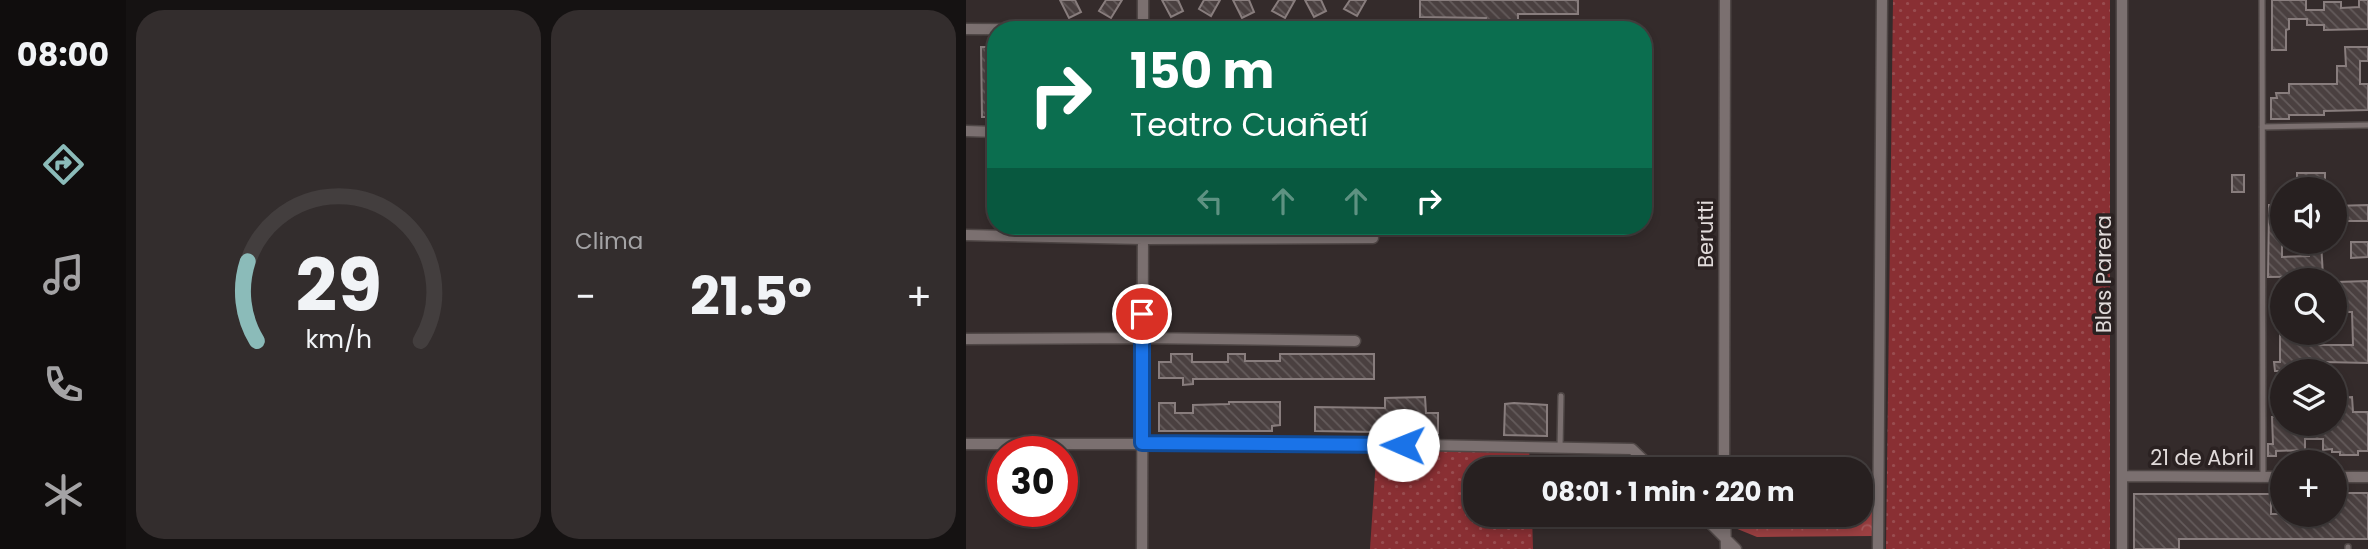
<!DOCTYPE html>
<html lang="es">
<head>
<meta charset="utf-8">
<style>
	body { margin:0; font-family:Poppins,sans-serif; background:#332d2d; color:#f1f3f6; height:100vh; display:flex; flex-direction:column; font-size:26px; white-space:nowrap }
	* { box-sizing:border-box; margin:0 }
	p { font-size:23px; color:#a4a3a5 }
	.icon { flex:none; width:38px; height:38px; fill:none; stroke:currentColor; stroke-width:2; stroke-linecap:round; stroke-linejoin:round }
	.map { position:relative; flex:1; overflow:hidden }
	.panel { display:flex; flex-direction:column; gap:10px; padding:10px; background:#151212; width:840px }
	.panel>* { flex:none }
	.guide { position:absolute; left:21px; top:21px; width:665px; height:214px; border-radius:28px; box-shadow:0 4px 10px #0003,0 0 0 2px #433e3e; background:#0b6e4f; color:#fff; overflow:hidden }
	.tools { position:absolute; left:1304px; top:177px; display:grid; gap:14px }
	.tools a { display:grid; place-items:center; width:77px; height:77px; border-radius:50%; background:#272020; box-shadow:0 4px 10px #0003,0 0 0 2px #433e3e; font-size:35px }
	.speed { position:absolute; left:21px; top:436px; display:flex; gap:14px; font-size:35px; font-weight:700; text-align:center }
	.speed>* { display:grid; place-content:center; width:91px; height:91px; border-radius:50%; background:#272020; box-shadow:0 4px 10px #0003,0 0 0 2px #433e3e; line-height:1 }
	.speed .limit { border:10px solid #d22; background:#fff; color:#111 }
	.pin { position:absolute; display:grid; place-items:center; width:60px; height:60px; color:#fff; margin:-30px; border:4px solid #fff; border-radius:50%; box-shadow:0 2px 7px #0007 }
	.me { position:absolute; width:77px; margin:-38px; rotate:271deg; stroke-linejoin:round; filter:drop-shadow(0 0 5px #0008) }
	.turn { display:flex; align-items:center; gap:24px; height:147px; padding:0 28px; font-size:32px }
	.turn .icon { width:91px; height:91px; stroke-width:2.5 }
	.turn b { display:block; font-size:49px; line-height:60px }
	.lanes { display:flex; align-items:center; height:66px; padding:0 28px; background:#0003; justify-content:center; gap:35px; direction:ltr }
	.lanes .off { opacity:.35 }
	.big { font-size:52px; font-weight:700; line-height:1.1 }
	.panel .widget { flex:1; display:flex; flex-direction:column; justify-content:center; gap:10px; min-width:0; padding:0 24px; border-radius:28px; background:#332d2d }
	.panel .dial { align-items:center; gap:0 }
	.dial svg { height:182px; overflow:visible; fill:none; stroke:#433e3e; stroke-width:7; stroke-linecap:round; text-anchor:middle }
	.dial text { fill:#f1f3f6; stroke:none }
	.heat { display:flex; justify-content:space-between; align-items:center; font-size:38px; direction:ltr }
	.panel .tiles { flex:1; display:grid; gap:10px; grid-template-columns:repeat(2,1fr) }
	.trip { position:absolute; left:497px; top:457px; width:410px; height:70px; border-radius:28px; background:#272020; box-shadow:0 4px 10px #0003,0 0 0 2px #433e3e; font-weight:700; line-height:70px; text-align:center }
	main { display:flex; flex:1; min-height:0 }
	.tabs { display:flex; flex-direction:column; width:126px; justify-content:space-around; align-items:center; background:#100d0d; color:#a4a3a5 }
	.tabs .icon { width:49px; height:49px }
	.tabs .current { color:#8bbbb9 }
	.tabs b { font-size:32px; color:#f1f3f6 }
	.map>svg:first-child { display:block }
</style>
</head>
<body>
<main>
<nav class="tabs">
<b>08:00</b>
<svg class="icon current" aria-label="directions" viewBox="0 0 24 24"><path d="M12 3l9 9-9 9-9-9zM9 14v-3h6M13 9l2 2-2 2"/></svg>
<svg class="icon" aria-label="music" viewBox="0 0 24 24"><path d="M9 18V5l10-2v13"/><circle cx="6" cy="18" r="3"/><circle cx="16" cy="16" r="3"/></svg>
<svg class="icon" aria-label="phone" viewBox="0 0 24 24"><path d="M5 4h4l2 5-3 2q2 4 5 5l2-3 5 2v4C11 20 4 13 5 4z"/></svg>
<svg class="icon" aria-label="climate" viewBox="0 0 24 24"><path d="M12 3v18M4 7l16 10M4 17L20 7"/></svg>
</nav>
<section class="panel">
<div class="tiles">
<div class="widget dial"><svg viewBox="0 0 100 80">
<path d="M14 69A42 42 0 1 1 86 69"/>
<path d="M14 69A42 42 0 0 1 10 34" stroke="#8bbbb9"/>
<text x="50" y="56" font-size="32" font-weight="700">29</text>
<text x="50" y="72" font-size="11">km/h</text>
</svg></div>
<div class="widget"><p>Clima</p>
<div class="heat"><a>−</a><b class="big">21.5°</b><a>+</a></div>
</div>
</div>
</section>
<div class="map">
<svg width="1402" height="549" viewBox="0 0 1402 549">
	<defs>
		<pattern id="grass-dots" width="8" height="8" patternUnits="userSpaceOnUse" patternTransform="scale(1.75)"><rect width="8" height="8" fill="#892f33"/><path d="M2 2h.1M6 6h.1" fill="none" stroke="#994d50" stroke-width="1.8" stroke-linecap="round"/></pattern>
		<pattern id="forest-crowns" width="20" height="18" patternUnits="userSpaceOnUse" patternTransform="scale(1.75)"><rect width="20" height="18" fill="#9c4042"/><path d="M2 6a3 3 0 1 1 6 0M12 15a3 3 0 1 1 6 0" fill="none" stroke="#aa5b5d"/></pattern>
		<pattern id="building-back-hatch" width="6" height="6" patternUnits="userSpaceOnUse" patternTransform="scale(1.75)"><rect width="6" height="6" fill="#4a4040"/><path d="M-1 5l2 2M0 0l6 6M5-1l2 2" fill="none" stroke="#645b5b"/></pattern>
	</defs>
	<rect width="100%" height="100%" fill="#342b2b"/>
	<path fill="url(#grass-dots)" d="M927,0H1144V549H920Z
		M411,444L563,447L564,469H509V514L566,515L567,549H404Z"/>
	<path fill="url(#forest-crowns)" d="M894,475H907L906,536L791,537L769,528L771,515L894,514Z"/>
	<path fill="url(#building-back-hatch)" stroke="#887d7d" stroke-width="2" d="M94,0H109L115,12L103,18Z
		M140,0H156L145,18L133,11Z
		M196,0H212L217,11L205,17Z
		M238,0H254L245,16L233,9Z
		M267,0H283L288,12L276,18Z
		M313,0H329L319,18L306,11Z
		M339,0H355L360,11L348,17Z
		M384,0H400L391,16L378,9Z
		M454,0H612V14H552V30H518L520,18L454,17Z
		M1306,0H1340V10H1358V2H1375V8L1393,7V0H1402V29L1358,30V25H1341V19H1323V29L1320,30V50H1306Z
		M15,47H30V117H16Z
		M1379,47H1402V61H1394V84H1402V110L1358,111V115H1323V119H1305V98H1311L1310,93H1323V84H1371V66H1380Z
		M1331,173H1359V189H1331Z
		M1266,175H1278V192H1266Z
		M1303,205H1316V257L1343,256L1342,242H1355L1357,276L1302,277Z
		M1402,205V221H1368V206Z
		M1385,242H1402V257L1385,258Z
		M1402,281V363L1359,362V371H1309L1308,362H1314V332H1344V345H1387L1386,312H1368V299H1371V282Z
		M205,354H226V362H262V354H279V361H314V354H408V379H227V384L217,385V378H193V362H205Z
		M459,397L460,413H472V433L349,431V407L419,408V398Z
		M1386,397L1387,412H1402V451H1392V455H1374V452H1366V449L1357,450V439H1339V450L1310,451V456H1302V444H1307L1306,417H1316V424H1368V398Z
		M263,402H314V425L306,426V431H193V403H209V413H227V405L263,404Z
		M548,403L581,405V436L538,435L539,404Z
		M1368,493H1402V539H1213V549H1168V494H1305V514H1368Z"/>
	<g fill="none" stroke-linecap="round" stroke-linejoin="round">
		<defs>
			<path id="lane" d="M1296,0L1297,477
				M1296,127L1402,125
				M594,448L595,396
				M1382,547V549"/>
			<path id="street" d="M0,29L144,30
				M177,30V0
				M0,131L30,132
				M0,235L177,239L407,238
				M0,339L176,338L389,341
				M0,444H411L666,449L687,469
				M758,469L759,0
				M1156,476L1316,477
				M1368,477H1402
				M735,514L770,549
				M759,514L760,549
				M176,549L177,226
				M912,549L916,0
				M1156,549V0"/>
		</defs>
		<use href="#lane" stroke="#4f4746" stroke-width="8"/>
		<use href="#street" stroke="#4f4746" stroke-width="13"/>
		<use href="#lane" stroke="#7b7070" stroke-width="5"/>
		<use href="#street" stroke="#7b7070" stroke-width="10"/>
	</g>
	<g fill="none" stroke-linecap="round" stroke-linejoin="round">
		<defs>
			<path id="route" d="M176,314V443L437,445"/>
		</defs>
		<use href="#route" stroke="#114b97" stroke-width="18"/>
		<use href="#route" stroke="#1a73e8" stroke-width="12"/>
	</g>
	<g text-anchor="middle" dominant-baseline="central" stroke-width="7" stroke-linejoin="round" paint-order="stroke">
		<g font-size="21" fill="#e0dad9" stroke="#2a2121">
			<text transform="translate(739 234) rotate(-90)">Berutti</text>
			<text transform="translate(1137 274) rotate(-90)">Blas Parera</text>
			<text x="1236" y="457">21 de Abril</text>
		</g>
	</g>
</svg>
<div class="tools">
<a><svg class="icon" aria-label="sound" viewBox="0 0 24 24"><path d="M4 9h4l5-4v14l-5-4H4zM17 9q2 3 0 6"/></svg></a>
<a><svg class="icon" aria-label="search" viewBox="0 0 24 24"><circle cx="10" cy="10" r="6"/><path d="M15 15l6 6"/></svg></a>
<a><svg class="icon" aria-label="layers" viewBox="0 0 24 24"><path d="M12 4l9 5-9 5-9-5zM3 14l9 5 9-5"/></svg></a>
<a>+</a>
</div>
<div class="speed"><div class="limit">30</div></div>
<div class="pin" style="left:176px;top:314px;background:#d93025"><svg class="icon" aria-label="arrive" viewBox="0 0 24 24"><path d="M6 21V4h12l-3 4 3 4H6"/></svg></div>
<svg class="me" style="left:437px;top:445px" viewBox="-20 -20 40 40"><circle r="19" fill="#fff"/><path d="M0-13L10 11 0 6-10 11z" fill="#1a73e8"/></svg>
<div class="trip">08:01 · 1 min · 220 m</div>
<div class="guide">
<div class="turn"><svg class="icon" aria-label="right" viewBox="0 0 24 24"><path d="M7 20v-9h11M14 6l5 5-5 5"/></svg><div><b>150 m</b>Teatro Cuañetí</div></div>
<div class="lanes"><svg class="icon off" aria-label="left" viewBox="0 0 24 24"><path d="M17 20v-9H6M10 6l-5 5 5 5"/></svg><svg class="icon off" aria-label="ahead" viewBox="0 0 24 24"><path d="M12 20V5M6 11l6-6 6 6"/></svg><svg class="icon off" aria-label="ahead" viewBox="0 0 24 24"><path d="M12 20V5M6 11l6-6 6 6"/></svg><svg class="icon" aria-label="right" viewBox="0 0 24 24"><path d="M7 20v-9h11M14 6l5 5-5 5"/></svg></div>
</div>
</div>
</main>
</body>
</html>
